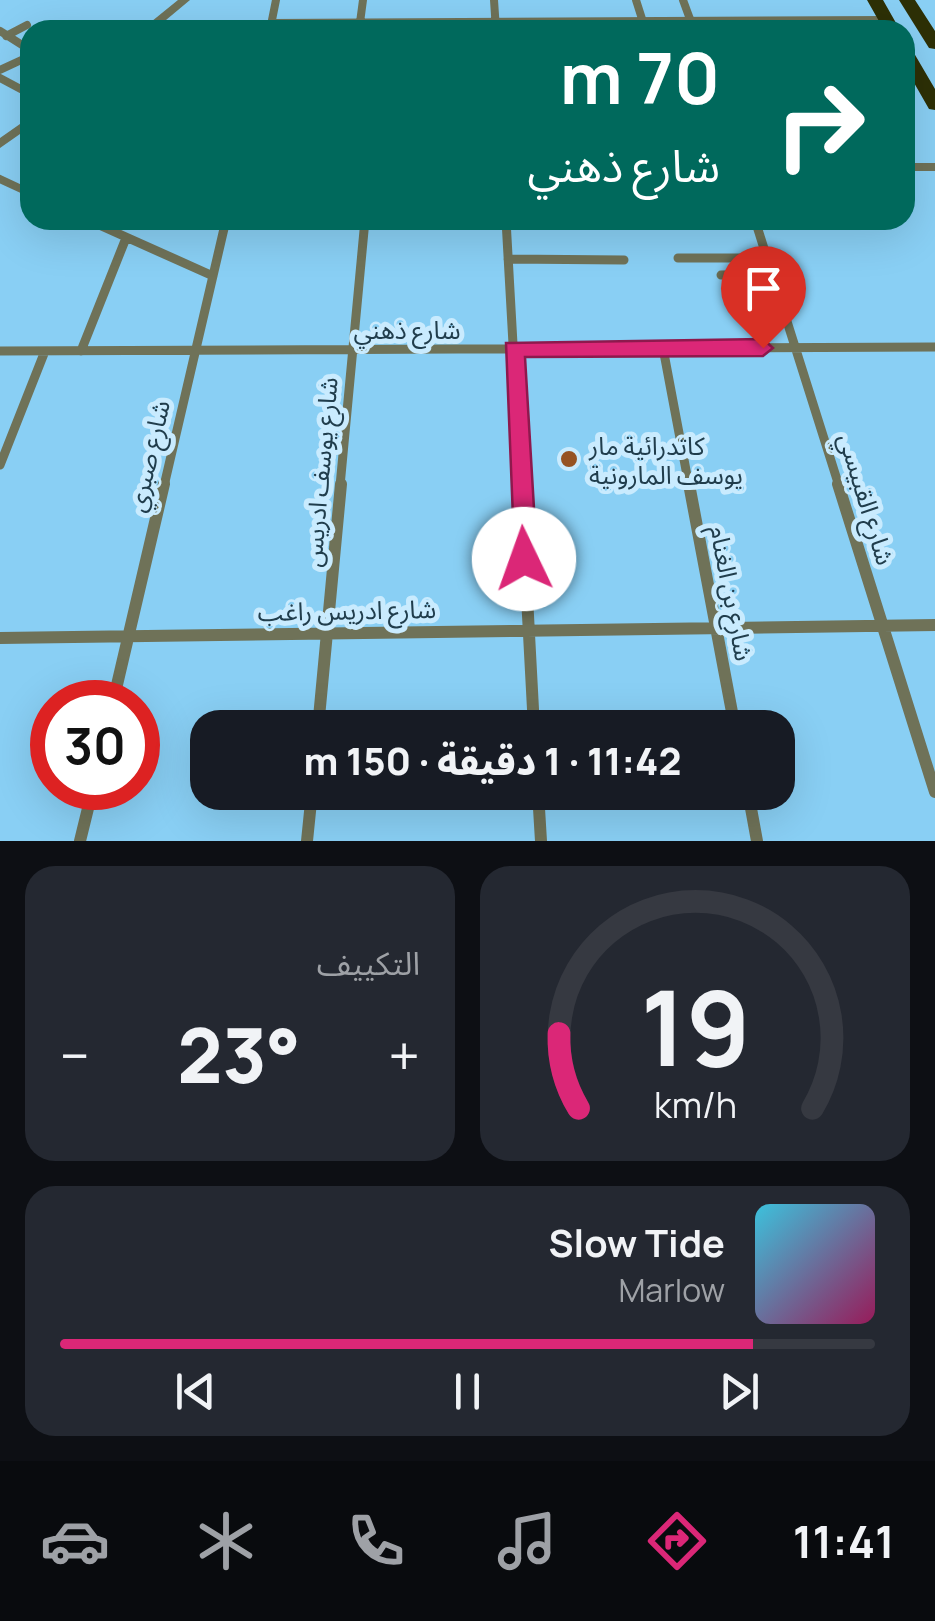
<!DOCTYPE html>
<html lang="ar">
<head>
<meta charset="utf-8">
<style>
	body { margin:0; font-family:Manrope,"Noto Sans Arabic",sans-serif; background:#242831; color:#f1f3f6; direction:rtl; height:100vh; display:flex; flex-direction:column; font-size:38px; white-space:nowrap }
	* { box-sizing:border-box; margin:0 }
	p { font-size:32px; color:#9ea1a6 }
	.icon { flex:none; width:55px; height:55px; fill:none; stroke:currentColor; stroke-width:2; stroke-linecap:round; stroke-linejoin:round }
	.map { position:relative; height:841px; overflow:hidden; direction:ltr }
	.drawer { display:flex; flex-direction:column; gap:25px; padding:25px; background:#0d0f14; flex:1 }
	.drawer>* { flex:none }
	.guide { position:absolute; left:20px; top:20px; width:895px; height:210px; border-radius:30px; box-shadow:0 10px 40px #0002; direction:rtl; background:#00695c; color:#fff; overflow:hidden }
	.speed { position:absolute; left:30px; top:680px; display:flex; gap:20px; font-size:50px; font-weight:700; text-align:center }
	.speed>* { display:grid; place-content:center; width:130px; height:130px; border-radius:50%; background:#171b24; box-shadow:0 10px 40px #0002; line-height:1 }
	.speed .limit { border:15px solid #d22; background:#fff; color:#111 }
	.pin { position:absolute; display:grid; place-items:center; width:85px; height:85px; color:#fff; margin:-102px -42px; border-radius:50% 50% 50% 0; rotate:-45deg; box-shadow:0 0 10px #0007 }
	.pin .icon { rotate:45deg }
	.me { position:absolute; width:110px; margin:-55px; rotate:357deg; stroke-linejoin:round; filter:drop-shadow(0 0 8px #0008) }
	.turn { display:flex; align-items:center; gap:35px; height:210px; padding:0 30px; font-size:45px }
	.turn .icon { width:130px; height:130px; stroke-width:2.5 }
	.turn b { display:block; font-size:70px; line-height:85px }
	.big { font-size:75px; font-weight:800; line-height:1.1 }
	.drawer .widget { flex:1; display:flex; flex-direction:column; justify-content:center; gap:15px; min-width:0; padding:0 35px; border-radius:30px; background:#242831 }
	.drawer .dial { align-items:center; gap:0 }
	.dial svg { height:260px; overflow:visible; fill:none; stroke:#363941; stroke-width:7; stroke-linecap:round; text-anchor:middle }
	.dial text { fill:#f1f3f6; stroke:none }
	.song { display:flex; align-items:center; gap:30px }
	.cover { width:120px; height:120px; border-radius:15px; background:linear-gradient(135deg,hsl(190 70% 55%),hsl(330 70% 35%)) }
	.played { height:10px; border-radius:5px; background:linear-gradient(90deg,#db2777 85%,#363941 85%) }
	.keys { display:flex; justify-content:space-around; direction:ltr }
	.heat { display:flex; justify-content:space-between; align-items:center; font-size:55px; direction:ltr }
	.drawer .tiles { flex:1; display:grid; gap:25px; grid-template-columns:1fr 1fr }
	.widget:last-child { grid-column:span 2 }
	.trip { position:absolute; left:190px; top:710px; width:605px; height:100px; border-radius:30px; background:#171b24; box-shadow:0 10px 40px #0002; font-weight:800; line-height:100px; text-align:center; direction:rtl }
	.menu { display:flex; height:160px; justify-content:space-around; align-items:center; background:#090b0e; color:#9ea1a6 }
	.menu .icon { width:70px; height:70px }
	.menu .current { color:#db2777 }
	.menu b { font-size:45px; color:#f1f3f6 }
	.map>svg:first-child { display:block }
</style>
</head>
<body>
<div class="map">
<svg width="935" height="841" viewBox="0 0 935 841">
	<rect width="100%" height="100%" fill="#89cff4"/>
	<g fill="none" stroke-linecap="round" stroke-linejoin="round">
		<path stroke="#6f7258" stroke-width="8" d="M494,0L496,30
			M636,0L643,22
			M683,0L694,30
			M271,23L887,20
			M270,30L276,0
			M359,30L363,0
			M0,31L30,50
			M6,36L27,25
			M0,70L30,56
			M0,78L30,94
			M905,167H935
			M0,179L30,193"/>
		<path stroke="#6f7258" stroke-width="9" d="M88,220L213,276
			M506,220L521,486
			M755,220L839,486
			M678,258H766
			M508,259L624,260
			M721,275L771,274
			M663,348L689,486
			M0,351L935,347
			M81,351L126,238
			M0,465L45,351
			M164,486L226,220
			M340,486L365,220"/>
		<path stroke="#6f7258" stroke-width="12" d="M521,484L534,728
			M689,484L735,728
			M838,484L935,792
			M0,638L935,625
			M113,702L164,484
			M318,728L341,484
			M538,792L541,841
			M748,792L757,841
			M80,841L93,788
			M307,841L312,792"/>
		<path fill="#6f7258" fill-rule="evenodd" d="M178,0H190L154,30H141Z
			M30,117V127L0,148V138Z"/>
		<path fill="#2d3006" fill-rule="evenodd" d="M867,0H883L900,30H884Z
			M899,0H915L935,31V49L929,48Z
			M905,47L911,48L935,89V110L929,109L905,67Z"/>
	</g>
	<path fill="#db2777" stroke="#8e194d" stroke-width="2.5" d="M763,339L773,348L763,356L525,357L537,559L533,568L524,571L515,568L506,343Z"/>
	<circle fill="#965323" stroke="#c9ebfe" stroke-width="4" cx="569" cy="459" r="10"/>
	<g text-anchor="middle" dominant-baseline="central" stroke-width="10" stroke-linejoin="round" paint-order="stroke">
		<g font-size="25" fill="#203d4c" stroke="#c9ebfe">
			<text x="407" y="329">شارع ذهني</text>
			<text transform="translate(148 456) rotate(-77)">شارع صبري</text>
			<text transform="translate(320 472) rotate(-85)">شارع يوسف ادريس</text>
			<text transform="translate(867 499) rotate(73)">شارع القبيسي</text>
			<text transform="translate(732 593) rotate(79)">شارع بن الغنام</text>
			<text transform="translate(347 610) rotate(-1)">شارع ادريس راغب</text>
		</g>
		<g font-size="25" fill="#203d4c" stroke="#c9ebfe" text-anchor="start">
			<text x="589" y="445">كاتدرائية مار<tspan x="589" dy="29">يوسف المارونية</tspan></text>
		</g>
	</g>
</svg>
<div class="speed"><div class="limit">30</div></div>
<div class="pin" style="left:763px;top:348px;background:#d93025"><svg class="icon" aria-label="arrive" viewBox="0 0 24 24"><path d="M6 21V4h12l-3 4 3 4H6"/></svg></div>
<svg class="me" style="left:524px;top:559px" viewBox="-20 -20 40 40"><circle r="19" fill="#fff"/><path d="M0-13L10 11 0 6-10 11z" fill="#db2777"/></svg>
<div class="trip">11:42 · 1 دقيقة · 150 m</div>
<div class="guide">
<div class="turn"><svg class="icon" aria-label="right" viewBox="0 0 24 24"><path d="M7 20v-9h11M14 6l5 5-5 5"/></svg><div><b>70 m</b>شارع ذهني</div></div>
</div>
</div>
<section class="drawer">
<div class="tiles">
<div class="widget dial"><svg viewBox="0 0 100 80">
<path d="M14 69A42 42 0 1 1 86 69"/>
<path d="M14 69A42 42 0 0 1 8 46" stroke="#db2777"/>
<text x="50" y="56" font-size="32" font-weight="700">19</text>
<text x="50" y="72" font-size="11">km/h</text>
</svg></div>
<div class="widget"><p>التكييف</p>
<div class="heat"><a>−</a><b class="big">23°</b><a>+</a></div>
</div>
<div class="widget">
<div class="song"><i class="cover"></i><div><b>Slow Tide</b><p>Marlow</p></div></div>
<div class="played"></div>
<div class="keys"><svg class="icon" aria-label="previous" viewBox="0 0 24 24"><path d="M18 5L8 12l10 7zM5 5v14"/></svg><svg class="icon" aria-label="pause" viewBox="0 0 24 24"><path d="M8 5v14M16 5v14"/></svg><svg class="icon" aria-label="next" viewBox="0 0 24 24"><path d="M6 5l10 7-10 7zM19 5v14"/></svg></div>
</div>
</div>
</section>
<nav class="menu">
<b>11:41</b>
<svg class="icon current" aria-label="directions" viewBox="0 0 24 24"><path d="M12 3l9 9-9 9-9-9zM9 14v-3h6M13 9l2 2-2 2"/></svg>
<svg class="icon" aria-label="music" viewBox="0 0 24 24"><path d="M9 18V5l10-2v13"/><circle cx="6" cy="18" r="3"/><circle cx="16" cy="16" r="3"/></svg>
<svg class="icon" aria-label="phone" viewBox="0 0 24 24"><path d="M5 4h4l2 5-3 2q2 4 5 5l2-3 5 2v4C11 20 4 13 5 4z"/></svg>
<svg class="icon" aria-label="climate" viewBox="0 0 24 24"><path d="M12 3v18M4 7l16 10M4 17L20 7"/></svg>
<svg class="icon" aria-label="car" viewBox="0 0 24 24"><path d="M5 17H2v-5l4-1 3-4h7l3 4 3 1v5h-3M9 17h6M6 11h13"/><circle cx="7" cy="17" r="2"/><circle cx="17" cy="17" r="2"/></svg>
</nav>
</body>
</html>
